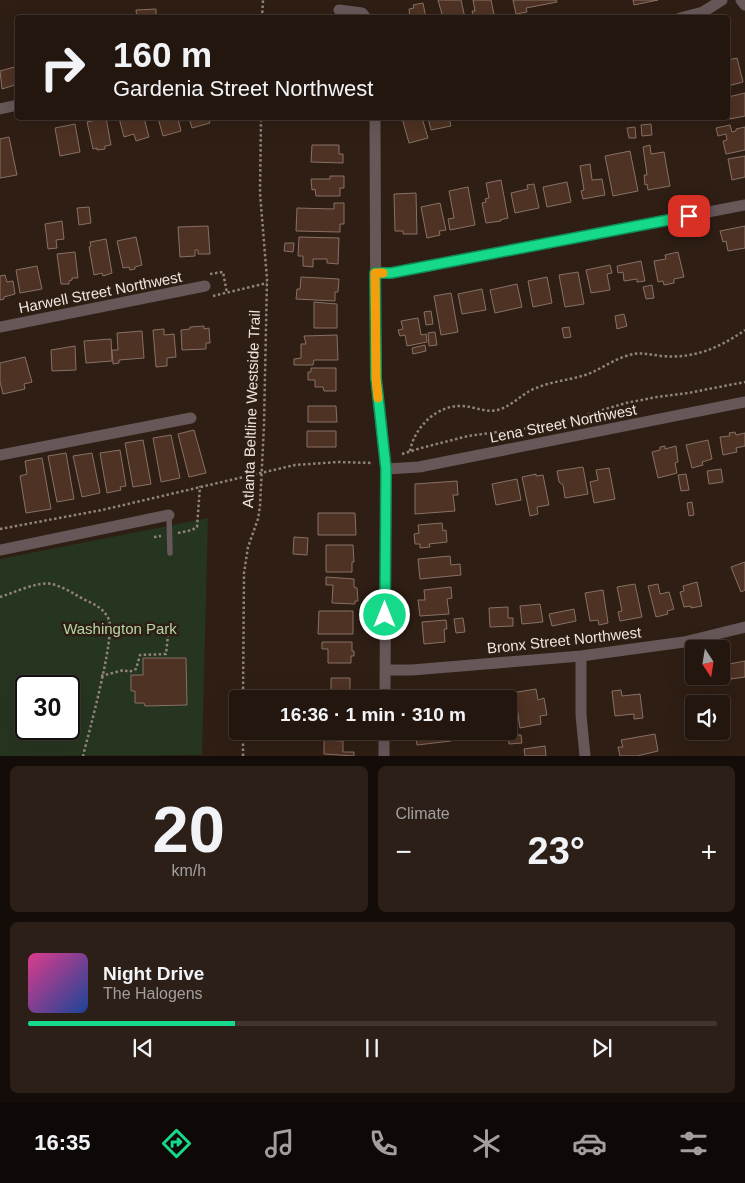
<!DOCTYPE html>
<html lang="en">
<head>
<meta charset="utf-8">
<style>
	body { margin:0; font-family:Arial,sans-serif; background:#2b1f18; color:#f1f3f6; height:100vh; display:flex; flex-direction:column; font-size:19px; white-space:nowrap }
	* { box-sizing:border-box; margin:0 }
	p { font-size:16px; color:#a39f9e }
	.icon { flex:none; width:28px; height:28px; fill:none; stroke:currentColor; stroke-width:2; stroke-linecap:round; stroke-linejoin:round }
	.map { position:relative; height:756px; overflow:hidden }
	.side { display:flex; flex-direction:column; gap:10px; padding:10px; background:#130c08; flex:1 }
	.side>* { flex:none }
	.top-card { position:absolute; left:15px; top:15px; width:715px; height:105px; border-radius:5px; box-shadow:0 5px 20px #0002,0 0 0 1px #40352f; background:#23160f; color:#f1f3f6; overflow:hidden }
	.needle { width:32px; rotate:168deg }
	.controls { position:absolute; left:685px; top:640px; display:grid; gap:10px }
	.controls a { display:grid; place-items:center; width:45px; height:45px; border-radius:5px; background:#23160f; box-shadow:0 5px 20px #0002,0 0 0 1px #40352f; font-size:25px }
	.speed { position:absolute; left:15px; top:675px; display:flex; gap:10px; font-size:25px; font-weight:700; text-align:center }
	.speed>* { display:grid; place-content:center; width:65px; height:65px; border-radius:50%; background:#23160f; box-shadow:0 5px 20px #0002,0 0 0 1px #40352f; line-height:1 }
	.speed .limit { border:2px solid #111; border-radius:8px; background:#fff; color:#111 }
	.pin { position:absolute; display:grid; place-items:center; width:42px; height:42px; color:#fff; margin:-21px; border-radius:10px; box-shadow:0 2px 8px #0006 }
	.me { position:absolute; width:55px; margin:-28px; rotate:0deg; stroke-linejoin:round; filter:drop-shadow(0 0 4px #0008) }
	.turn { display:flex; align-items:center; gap:18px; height:105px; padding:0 15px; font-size:22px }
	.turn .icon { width:65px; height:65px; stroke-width:2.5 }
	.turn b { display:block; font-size:35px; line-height:42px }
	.big { font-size:38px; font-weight:600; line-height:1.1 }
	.side .widget { flex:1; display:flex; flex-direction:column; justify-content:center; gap:8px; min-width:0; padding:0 18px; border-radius:8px; background:#2b1f18 }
	.side .dial { align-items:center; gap:0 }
	.dial b { font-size:65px; line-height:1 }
	.song { display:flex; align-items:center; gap:15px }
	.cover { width:60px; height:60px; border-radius:8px; background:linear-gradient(135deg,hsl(330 70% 55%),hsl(220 70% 35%)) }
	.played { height:5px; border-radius:2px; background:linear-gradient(90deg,#16d989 30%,#40352f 30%) }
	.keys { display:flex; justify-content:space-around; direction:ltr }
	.heat { display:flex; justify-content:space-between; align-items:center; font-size:28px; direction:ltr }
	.side .tiles { flex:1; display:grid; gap:10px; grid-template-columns:1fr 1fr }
	.widget:last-child { grid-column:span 2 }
	.trip { position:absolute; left:229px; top:690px; width:288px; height:50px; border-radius:5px; background:#23160f; box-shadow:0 5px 20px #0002,0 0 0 1px #40352f; font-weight:600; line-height:50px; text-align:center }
	.tab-bar { display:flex; height:80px; justify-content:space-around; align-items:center; background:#0e0906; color:#a39f9e }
	.tab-bar .icon { width:35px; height:35px }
	.tab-bar .current { color:#16d989 }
	.tab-bar b { font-size:22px; color:#f1f3f6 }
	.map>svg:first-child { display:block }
</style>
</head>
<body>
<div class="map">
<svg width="745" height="756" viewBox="0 0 745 756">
	<rect width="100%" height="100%" fill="#2f1e14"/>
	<path fill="#263520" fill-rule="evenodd" d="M208,518L202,755L0,756V559ZM26,686H69V729H26Z"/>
	<path fill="#4e3223" stroke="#877166" d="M438,0H461L465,18H443Z
		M473,0H491L494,14L489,15L490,18H474L472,11H475Z
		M513,0H556L557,2L526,8L527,12L516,14Z
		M633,0H658L634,5Z
		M423,3L426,18H410L409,9L414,8L413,5Z
		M156,9V18H137L136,10Z
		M737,58L743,82L728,86V60Z
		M18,66V84L2,89L0,71Z
		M745,93V116L730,119L728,97Z
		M96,118H106L111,145L105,146V149L97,150V148L93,149L87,122L96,120Z
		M119,118H144L149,137L136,141L134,134L124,137Z
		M158,118H180L178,119L181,131L163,136Z
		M189,118H208L210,123L192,128Z
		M402,118H422L428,138L409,143Z
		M428,118H449L451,126L431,130Z
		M75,124L80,152L60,156L55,128Z
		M651,124L652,135L642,136L641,125Z
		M730,125L732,132L736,131V129L745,127V150L726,154L723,141L727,140L726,134L718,136L716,128Z
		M635,127L636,138H629L627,128Z
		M9,137L17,175L0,178V139Z
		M312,145H339V154H343V163L311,162Z
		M650,145L651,154L664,152L670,186L648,190L647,184L645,185L644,175H647L643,147Z
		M630,151L638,191L613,196L605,156Z
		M745,156V177L732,180L728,159Z
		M590,164L592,180L602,179L605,195L583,199L581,191L584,190L580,166Z
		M330,176H344V188H340V196H316L315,189L312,190L311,179H330Z
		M501,180L508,218L500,220L501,221L486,223L482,203L486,202L485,199L489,198L486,183Z
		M567,182L571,202L547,207L543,187Z
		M534,184L539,208L515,213L511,193L528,189L527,185Z
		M468,187L475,225L450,230L448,219L454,218L449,191Z
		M416,193L417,234H403V231H395L394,194Z
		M334,203H344V224H340V232L296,231L297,208L334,209Z
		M440,203L446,230L439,231L440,235L427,238L421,207Z
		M89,207L91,223L79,225L77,208Z
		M62,221L64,239L56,240L57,248L48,249L45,224Z
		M208,226L210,254H198V250H195V256L180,257L178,227Z
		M745,226V248L728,251L726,241L723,242L720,231Z
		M136,237L142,265L135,267V269L130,270L129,267L123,268L117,241Z
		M299,237L339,238L338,264L327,263V259H313V267L303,266V256H298Z
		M106,239L112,273L103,276L102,273L94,275L89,247L91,246L90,242Z
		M285,243H294L293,252L284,251Z
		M75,252L78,278H72V280L69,281V284H61L57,254Z
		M678,252L684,277L674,279V283L664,285L663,281L658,282L654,261L666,259L665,255Z
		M641,261L645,281L637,282V279L624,281L623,272L618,273L617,266Z
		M610,265L612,273L607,274L610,290L591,293L586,270Z
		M37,266L42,289L20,293L16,270Z
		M578,272L584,304L565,307L559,275Z
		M5,275L7,282L13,281L15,294L4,297V299L0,300V276Z
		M301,277L339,279L338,292H335V301L296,299L297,289H300Z
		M547,277L552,303L533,307L528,281Z
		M517,284L522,307L495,313L490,290Z
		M652,285L654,298L646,299L643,287Z
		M482,289L486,310L462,314L458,294Z
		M451,293L458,332L441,335L434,296Z
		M314,302L337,304V328H314Z
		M431,311L433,324L426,325L424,312Z
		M624,314L627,326L617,329L615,316Z
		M418,318L421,335L426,334L427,342L407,346L405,335L400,336L398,330L403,329L401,321Z
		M204,326V329L209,328L210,343H206V349L182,350L181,330L190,329V327Z
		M569,327L571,337L564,338L562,328Z
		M164,329V335L174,334L176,357L167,358V366L156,367L153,330Z
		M142,331L144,358L119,360V363L113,364L112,350H118L117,333Z
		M435,332L437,345L429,346L428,333Z
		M337,335L338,360H314L313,365H294V359L301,358V344H306L304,336Z
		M111,339L112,361L86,363L84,341Z
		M425,345L426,351L413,354L412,348Z
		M75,346L76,370L52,371L51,350Z
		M25,357L32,382L24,384L25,389L3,394L0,382V363Z
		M311,368H336V391H324L323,387H315V380H308V372H311Z
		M308,406H336L337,422H308Z
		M194,430L206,473L189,477L178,434Z
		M307,431H336V447H307Z
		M735,432L736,435L745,433V446L736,448L737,452L723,455L720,437L730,436L729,433Z
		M171,435L180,478L161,482L153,438Z
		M143,440L151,484L133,487L125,443Z
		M708,440L712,459L702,462L703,465L692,468L686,445Z
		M665,446V449L676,446L678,462L675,463L677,473L658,478L652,452L660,450V447Z
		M120,450L126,486L120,487L121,490L107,493L100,453Z
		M66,453L74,499L57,502L48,456Z
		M92,453L100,493L82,497L73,456Z
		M42,458L51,509L26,513L20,476L27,474L25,461Z
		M583,467L588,494L565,498L563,485L559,482L557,471Z
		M609,468L615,499L594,503L590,482L598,480L596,470Z
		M721,469L723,482L709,484L707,471Z
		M536,474V476L543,475L549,505L537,507L538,514L530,516L522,477Z
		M686,474L689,490L681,491L678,475Z
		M517,479L521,500L496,505L492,484Z
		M457,481L458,495H453L455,511L415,514V484Z
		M692,502L694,515L689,516L687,503Z
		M318,513H355L356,535H318Z
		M442,523L443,531L446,530L447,542L429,544L430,547L420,548V544H415L414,534L419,533L418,525Z
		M294,537L308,538L307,555L293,554Z
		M326,545H353L354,562H352V572H326Z
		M450,556L451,565L460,564L461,575L420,579L418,559Z
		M745,562V590L741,592L731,567Z
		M326,577L354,579V587L357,588L358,601H355V604L332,603L333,585H326Z
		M697,582L702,606L691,608V606L684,607L680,592L684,591L683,586Z
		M635,584L642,617L620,621L618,612L622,611L617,587Z
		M658,584L660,594L669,592L674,609L667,611L668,614L656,617L648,586Z
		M451,587L452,598L447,599L449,614L420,616L418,600H425L424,590Z
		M603,590L608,623L599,625L598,620L590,621L585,593Z
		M540,604L543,622L522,624L520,606Z
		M508,607V618H513V626L490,627L489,608Z
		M574,609L576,621L552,626L549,614Z
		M319,611H353V634H318Z
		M463,618L465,632L456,633L454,619Z
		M446,620L447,629H444L445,642L424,644L422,622Z
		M322,642H352V651H354V656H351V663H328V649H322Z
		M143,658H186L187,705L145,706L144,703H135V691H131V675H143Z
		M745,661V677L731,679L729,664Z
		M331,678H350V699H343V697H326V690H331Z
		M536,689L538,700L544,698L547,715L540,716L541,724L520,728L517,707H513L511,693Z
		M621,690L622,696L640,694L643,718L634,719V714L615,716L612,691Z
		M438,693V699H415V694Z
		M415,731H450L451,741L417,745Z
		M515,733L516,735H521L522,743L509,744L508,734Z
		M655,734L658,751L637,756H620L618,747H623L621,740Z
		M324,740L343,741V752H354V756L324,754Z
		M545,746L546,756H525L524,749Z"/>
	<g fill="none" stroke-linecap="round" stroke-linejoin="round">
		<path stroke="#91837b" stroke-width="2.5" stroke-dasharray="2.5 2.5" stroke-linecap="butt" d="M262,18L263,0
			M210,274L223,272L227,293
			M213,296L267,283
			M410,451C414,428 437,404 463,406C476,407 488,414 501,409C514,404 523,393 536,388C553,381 571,380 588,374C601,369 613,360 626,356C639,351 650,355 663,356C694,359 721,347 745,330
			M402,454L421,448L468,436L542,426L582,416L626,403L657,397L688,393L745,382
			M0,529L102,510L295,465L338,462L373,463
			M178,533L192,530L197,527L200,486
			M154,537L161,536
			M0,597C13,593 38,581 52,584C63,587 73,593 83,599C94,604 104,608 109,620C115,638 89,732 83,756
			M101,676L124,670L129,672L136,669L140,655L166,654L169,626
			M243,699L244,573L248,547L258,519L260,506L264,425L267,279L260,193L261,118
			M243,756V731"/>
		<path stroke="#675758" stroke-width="5.5" d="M169,515L170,553"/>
		<path stroke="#675758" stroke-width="11" d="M741,0L745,5
			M339,10L362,13L366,18
			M680,18L703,12L722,0
			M0,109L18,105
			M375,118L376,378L386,469L385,699
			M375,273H391L745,205
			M0,327L205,286
			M0,455L191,418
			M386,469L419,467L745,402
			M0,550L169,515
			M581,656V715L585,756
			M385,670H412L581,656L684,642L745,627
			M384,756V731"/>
	</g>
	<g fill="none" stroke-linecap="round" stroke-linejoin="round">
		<defs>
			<path id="route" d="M385,615L386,469L376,378L375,273H391L689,216"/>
		</defs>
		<use href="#route" stroke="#0e8d59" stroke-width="12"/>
		<use href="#route" stroke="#16d989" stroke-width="9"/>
		<path stroke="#f59e0b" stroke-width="9" d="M378,398L376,378L375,273H383"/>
	</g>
	<g text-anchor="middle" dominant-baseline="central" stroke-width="5" stroke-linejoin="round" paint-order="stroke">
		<g font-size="15" fill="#f0e4de" stroke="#2f1e14">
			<text transform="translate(100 292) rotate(-11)">Harwell Street Northwest</text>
			<text transform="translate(251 409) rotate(-88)">Atlanta Beltline Westside Trail</text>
			<text transform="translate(563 423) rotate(-11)">Lena Street Northwest</text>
			<text transform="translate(564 640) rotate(-6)">Bronx Street Northwest</text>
		</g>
		<g font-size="15" fill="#b3d8a6" stroke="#2f1e14">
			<text x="120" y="628">Washington Park</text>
		</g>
	</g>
</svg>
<div class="controls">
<a><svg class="needle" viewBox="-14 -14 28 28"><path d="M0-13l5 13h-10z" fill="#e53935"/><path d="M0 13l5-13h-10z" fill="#a39f9e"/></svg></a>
<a><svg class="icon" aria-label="sound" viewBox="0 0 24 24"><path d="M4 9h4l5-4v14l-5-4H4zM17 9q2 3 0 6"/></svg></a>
</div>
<div class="speed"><div class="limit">30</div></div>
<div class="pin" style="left:689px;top:216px;background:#d93025"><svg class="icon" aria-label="arrive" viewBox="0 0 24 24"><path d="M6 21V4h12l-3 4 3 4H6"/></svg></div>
<svg class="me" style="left:385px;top:615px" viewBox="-20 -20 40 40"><circle r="17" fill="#16d989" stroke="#fff" stroke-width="3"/><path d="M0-11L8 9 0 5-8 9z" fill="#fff"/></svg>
<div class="trip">16:36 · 1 min · 310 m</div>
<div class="top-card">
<div class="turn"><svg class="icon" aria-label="right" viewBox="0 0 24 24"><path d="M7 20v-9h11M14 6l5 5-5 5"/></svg><div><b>160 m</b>Gardenia Street Northwest</div></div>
</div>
</div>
<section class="side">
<div class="tiles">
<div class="widget dial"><b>20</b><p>km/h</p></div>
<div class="widget"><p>Climate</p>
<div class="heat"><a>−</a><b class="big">23°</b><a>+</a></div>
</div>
<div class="widget">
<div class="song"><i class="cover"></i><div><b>Night Drive</b><p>The Halogens</p></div></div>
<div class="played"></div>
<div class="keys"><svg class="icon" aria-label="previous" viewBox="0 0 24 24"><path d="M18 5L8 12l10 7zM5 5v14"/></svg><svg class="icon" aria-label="pause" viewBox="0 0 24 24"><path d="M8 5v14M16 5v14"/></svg><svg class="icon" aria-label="next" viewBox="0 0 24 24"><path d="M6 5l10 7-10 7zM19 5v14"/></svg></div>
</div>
</div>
</section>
<nav class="tab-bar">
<b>16:35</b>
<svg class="icon current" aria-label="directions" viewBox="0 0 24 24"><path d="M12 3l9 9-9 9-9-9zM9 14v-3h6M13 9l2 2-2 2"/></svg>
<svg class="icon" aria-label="music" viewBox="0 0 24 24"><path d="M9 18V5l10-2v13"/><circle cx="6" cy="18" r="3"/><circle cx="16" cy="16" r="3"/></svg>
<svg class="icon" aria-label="phone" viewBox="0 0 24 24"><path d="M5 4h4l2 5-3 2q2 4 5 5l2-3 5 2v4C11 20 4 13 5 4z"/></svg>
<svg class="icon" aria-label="climate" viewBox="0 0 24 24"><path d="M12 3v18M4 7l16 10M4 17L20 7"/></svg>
<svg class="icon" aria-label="car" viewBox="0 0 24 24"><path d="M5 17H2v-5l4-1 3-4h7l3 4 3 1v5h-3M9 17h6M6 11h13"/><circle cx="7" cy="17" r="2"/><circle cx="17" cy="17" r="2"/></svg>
<svg class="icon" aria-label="filters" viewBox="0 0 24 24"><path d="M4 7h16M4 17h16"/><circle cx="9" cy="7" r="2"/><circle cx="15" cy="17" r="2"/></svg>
</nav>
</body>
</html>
